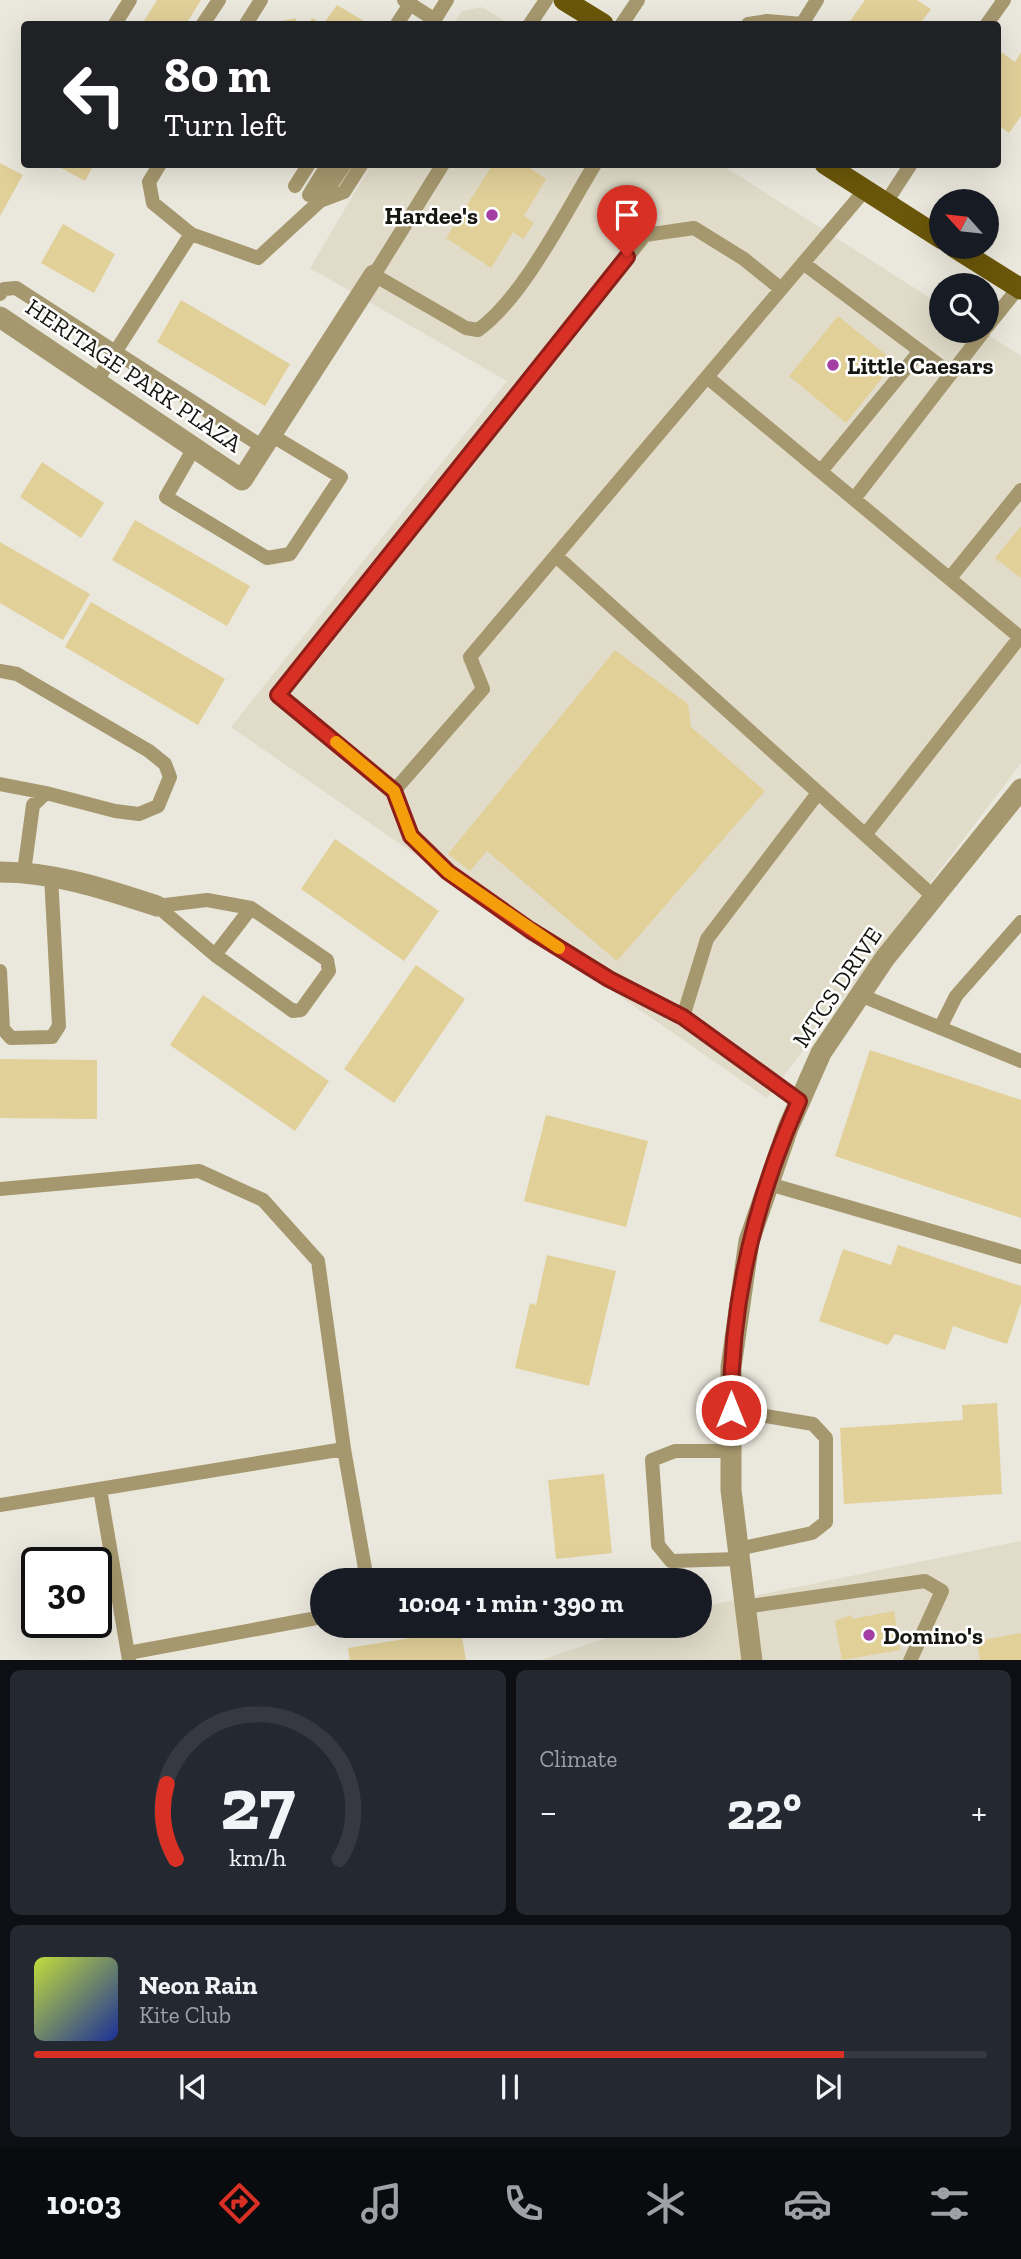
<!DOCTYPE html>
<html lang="en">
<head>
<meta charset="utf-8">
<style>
	body { margin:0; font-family:"Zilla Slab",serif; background:#242831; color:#f1f3f6; height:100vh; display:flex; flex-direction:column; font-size:26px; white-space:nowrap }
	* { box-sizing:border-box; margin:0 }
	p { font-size:23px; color:#9ea1a6 }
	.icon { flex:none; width:38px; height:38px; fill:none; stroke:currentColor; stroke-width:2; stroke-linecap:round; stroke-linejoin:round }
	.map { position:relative; height:1660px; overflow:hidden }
	.details { display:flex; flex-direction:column; gap:10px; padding:10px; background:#0d0f14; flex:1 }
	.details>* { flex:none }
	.top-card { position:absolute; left:21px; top:21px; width:980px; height:147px; border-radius:7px; box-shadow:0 7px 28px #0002; background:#202124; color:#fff; overflow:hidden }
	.needle { width:46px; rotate:297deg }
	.buttons { position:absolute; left:929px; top:189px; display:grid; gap:14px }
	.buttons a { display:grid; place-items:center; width:70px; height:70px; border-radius:50%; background:#171b24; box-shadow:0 7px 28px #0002; font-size:35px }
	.speed { position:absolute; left:21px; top:1547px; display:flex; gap:14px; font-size:35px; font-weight:700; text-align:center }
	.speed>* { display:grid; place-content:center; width:91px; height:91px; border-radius:50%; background:#171b24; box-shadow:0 7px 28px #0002; line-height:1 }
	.speed .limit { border:4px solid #111; border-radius:10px; background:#fff; color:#111 }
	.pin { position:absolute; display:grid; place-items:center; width:60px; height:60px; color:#fff; margin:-72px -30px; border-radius:50% 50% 50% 0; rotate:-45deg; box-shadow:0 0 7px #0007 }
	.pin .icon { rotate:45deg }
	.me { position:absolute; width:77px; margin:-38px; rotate:0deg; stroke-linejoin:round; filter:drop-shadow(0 0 5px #0008) }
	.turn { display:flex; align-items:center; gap:24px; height:147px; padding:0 28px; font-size:32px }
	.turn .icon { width:91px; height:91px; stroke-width:2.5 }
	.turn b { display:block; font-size:49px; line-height:60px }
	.big { font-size:52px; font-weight:700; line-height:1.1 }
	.details .card { flex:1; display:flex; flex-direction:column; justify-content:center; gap:10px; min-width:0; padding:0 24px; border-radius:10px; background:#242831 }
	.details .dial { align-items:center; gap:0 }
	.dial svg { height:182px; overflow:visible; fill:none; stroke:#363941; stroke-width:7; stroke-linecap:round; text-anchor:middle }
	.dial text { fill:#f1f3f6; stroke:none }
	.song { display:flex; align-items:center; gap:21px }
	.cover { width:84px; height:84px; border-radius:10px; background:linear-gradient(135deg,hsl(70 70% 55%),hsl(230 70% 35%)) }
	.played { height:7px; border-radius:4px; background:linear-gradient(90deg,#d93025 85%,#363941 85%) }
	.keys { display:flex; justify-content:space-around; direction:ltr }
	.heat { display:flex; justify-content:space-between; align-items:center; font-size:38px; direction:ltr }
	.details .tiles { flex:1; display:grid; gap:10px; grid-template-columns:1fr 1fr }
	.card:last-child { grid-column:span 2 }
	.trip { position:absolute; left:310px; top:1568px; width:402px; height:70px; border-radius:35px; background:#171b24; box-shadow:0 7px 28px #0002; font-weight:700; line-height:70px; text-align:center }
	.dock { display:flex; height:112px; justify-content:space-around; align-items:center; background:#090b0e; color:#9ea1a6 }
	.dock .icon { width:49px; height:49px }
	.dock .selected { color:#d93025 }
	.dock b { font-size:32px; color:#f1f3f6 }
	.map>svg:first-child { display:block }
</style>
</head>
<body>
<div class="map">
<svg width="1021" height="1661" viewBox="0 0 1021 1661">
	<rect width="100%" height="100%" fill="#eae7dc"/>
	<path fill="#e1dbc9" d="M482,7L509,24H454L462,11Z
		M371,165H722L941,305L942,331H982L1021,356V763L767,1098L231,727L507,381L310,268Z
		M1021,1541V1660L538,1661L642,1626H700V1607Z"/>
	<path fill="#e2d099" d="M157,0H201L186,24H142Z
		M865,0H917L931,9L920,24H848Z
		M337,5L369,24H308L312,18L323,24Z
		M296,18L297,24H271V23Z
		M998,50L1015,62L1021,52V116L1009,133L998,125Z
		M0,163L23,175L0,216Z
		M54,164H94L85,181Z
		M493,164H524L546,179L524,216L534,223L523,239L513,232L491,268L446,238Z
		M63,224L115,254L94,293L41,263Z
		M181,300L290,364L265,406L157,342Z
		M838,316L895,362L846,423L789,376Z
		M42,462L104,503L81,538L20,497Z
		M135,520L250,586L227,626L112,560Z
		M1021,526V578L995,558Z
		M0,542L90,594L63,640L0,603Z
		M91,602L225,679L198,725L65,647Z
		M615,650L688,704L691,727L765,791L617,961L487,851L470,871L448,854Z
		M335,839L439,911L404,961L301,889Z
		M416,965L465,999L394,1103L344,1069Z
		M203,995L329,1081L295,1131L170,1045Z
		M870,1050L1021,1100V1218L835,1156Z
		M0,1059L97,1060V1119L0,1118Z
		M546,1115L648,1141L626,1227L524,1201Z
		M898,1245L1021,1286V1303L1007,1344L953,1326L945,1350L895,1334L888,1345L819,1321L843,1249L891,1265Z
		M547,1255L616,1271L589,1386L515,1368L530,1303L536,1305Z
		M997,1403L1002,1494L844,1504L840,1428L963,1420L962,1405Z
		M604,1474L612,1553L556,1559L548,1480Z
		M894,1611L900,1650L842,1660L835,1621L851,1615L852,1619Z
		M461,1630L466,1661H350L348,1648Z
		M1021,1633V1661H980L977,1641Z"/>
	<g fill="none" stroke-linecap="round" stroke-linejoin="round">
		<path stroke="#a6986e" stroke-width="14" d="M404,0L435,20
			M115,24L130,0
			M203,24L219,0
			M246,24L261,0
			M397,24L410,4
			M432,24L447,0
			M530,24L546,0
			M622,24L638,0
			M748,24L767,21L802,24
			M802,24L817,0
			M987,24L1004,0
			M443,164L374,275L466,328L478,330C523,298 565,213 595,164
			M295,186L309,164
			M309,195L328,164
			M320,201L344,192L362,164
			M885,204L911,164
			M191,234L258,258L320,201L345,164
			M803,263L951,374
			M781,289L744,259L694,228L645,235L278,694L394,791L483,689L470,657L865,190
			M0,294L4,289L16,288L263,447
			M987,327L1019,287
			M707,377L1021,638
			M96,382L191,234L153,203L149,182L160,164
			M194,448L166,497L267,558L290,554L341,477L271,435
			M821,471L920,351
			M854,499L984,331
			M556,556L934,897
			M950,578L1021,490
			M0,671L17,674L149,751L165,764L170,777L158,806L139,814L115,811L46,793L33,805L24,872
			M0,784L46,793
			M394,791L411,837L448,872L530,930L629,991L683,1017
			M865,835L1020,637
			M157,906L215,955L293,1011L301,1010L329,971L327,960L251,908L215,955
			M157,906L207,900L251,908
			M0,971L3,1029L11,1038L52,1037L59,1026L51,876
			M860,995L1021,1061
			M940,1028L956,996L1021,922
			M799,1101L683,1017L707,939L818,793
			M769,1184L1021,1257
			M0,1189L199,1171L263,1200L318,1261L344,1449L0,1505
			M731,1410L813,1424L826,1438V1522L812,1533L738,1549
			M344,1449L367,1580
			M731,1451H675L652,1460L658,1545L671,1561L739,1559
			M100,1489L129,1660
			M744,1607L925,1581L942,1591L910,1661
			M128,1653L322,1617"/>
		<path stroke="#a6986e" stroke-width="21" d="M0,317L242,480L374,275
			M0,872C55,872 105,889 157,906
			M752,1661L731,1490V1367L749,1241L788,1128L821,1053L885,958L1021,789"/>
		<path stroke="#6b5709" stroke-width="21" d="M564,0L603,24
			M825,164L942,239
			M954,247L1021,289"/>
	</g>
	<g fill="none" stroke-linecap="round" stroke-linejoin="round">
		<defs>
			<path id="route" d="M627,257L278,695L394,791L411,836L448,872L530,930L609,979L683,1017L799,1101C756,1198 730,1304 731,1410"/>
		</defs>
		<use href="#route" stroke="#8d1f18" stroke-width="18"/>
		<use href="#route" stroke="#d93025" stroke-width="12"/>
		<path stroke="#f59e0b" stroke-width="12" d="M336,742L394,791L411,836L448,872L559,948"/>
	</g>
	<g fill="#a33ea2" stroke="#fff" stroke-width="2.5">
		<circle cx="492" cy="215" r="7"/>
		<circle cx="833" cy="365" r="7"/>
		<circle cx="869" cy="1635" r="7"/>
	</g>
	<g text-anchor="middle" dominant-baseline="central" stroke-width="5" stroke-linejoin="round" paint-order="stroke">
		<g font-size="24" font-weight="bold" fill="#171612" stroke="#fff" text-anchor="start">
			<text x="478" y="215" text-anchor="end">Hardee's</text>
			<text x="847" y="365">Little Caesars</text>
			<text x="883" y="1635">Domino's</text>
		</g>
		<g font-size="24" fill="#171612" stroke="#fff">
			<text transform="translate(134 375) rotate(34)">HERITAGE PARK PLAZA</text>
			<text transform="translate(837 987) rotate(-56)">MTCS DRIVE</text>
		</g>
	</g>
</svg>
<div class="buttons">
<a><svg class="needle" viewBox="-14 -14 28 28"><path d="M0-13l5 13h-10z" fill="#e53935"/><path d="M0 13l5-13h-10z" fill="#9ea1a6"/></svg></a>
<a><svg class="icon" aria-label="search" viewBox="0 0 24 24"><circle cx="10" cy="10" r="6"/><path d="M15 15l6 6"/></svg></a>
</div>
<div class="speed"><div class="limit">30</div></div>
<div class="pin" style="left:627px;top:257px;background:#d93025"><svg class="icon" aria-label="arrive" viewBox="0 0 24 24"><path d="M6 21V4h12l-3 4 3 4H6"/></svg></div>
<svg class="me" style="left:731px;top:1410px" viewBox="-20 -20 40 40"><circle r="17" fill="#d93025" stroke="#fff" stroke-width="3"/><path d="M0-11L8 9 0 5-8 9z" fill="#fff"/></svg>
<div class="trip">10:04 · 1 min · 390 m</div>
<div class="top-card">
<div class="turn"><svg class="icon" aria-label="left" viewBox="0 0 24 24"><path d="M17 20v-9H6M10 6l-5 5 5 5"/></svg><div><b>80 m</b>Turn left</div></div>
</div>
</div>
<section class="details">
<div class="tiles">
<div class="card dial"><svg viewBox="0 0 100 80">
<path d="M14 69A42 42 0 1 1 86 69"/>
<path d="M14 69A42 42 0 0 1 10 36" stroke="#d93025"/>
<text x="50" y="56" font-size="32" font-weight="700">27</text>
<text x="50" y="72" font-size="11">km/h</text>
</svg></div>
<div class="card"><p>Climate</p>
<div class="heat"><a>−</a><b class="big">22°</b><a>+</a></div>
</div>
<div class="card">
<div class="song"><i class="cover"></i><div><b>Neon Rain</b><p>Kite Club</p></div></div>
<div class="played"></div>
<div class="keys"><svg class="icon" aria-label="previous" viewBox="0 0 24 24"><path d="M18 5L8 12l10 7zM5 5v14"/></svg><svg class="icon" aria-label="pause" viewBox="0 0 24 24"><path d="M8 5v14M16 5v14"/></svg><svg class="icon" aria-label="next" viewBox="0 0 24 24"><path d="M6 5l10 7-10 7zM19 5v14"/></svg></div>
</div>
</div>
</section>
<nav class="dock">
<b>10:03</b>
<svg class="icon selected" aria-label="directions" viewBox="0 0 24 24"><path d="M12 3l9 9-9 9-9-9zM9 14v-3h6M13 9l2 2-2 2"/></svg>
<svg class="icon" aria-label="music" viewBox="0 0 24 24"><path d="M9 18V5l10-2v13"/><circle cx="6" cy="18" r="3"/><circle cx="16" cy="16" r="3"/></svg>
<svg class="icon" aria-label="phone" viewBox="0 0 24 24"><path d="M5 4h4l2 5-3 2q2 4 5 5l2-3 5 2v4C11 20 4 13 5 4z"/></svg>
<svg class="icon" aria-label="climate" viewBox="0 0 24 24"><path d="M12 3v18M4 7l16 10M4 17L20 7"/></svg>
<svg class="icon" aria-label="car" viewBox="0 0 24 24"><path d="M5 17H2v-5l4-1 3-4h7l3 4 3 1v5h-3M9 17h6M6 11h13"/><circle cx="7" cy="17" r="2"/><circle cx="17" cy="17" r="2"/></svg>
<svg class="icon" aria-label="filters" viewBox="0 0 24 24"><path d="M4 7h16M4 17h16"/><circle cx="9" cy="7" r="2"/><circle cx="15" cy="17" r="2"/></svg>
</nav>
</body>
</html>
